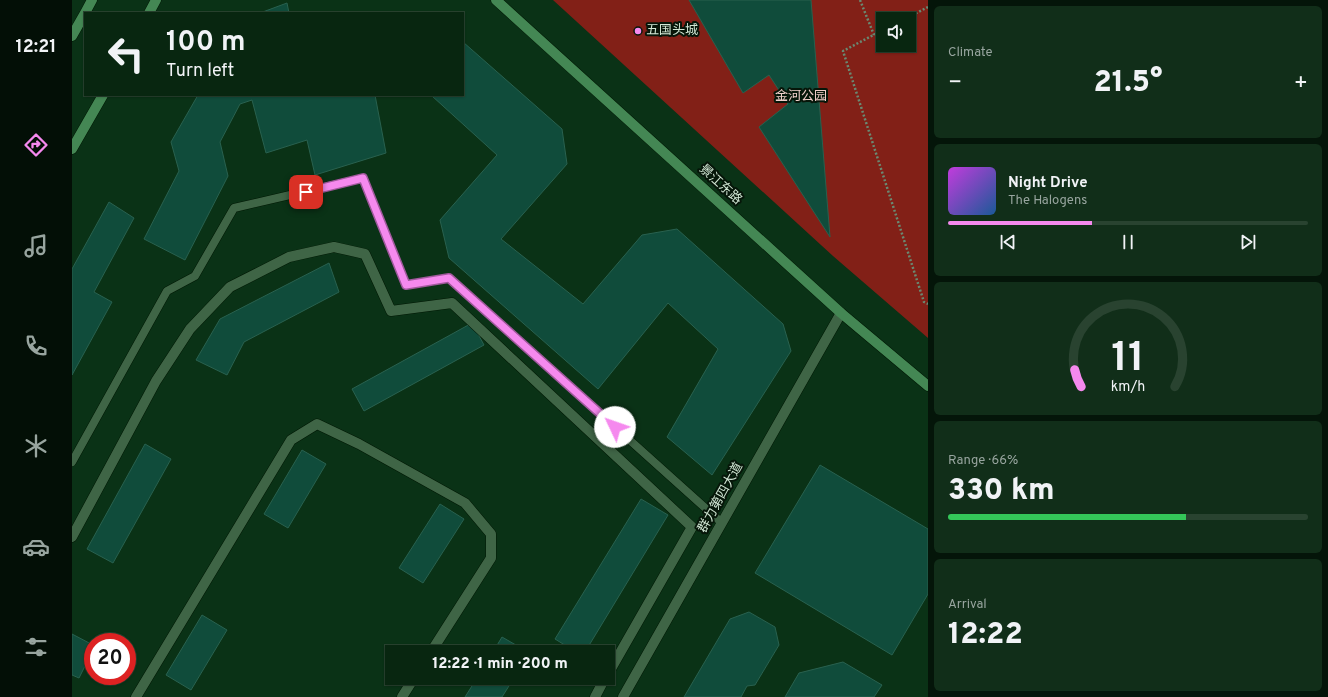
<!DOCTYPE html>
<html lang="en">
<head>
<meta charset="utf-8">
<style>
	body { margin:0; font-family:Overpass,"Noto Sans SC",sans-serif; background:#112e19; color:#f1f3f6; height:100vh; display:flex; flex-direction:column; font-size:15px; white-space:nowrap }
	* { box-sizing:border-box; margin:0 }
	p { font-size:13px; color:#98a59f }
	.icon { flex:none; width:22px; height:22px; fill:none; stroke:currentColor; stroke-width:2; stroke-linecap:round; stroke-linejoin:round }
	.map { position:relative; flex:1; overflow:hidden }
	.details { display:flex; flex-direction:column; gap:6px; padding:6px; background:#041509; width:400px }
	.details>* { flex:none }
	.hud { position:absolute; left:12px; top:12px; width:380px; height:84px; border-radius:0px; box-shadow:0 1px 3px #0004,0 0 0 1px #294330; background:#082610; color:#f1f3f6; overflow:hidden }
	.controls { position:absolute; left:804px; top:12px; display:grid; gap:8px }
	.controls a { display:grid; place-items:center; width:40px; height:40px; border-radius:0px; background:#082610; box-shadow:0 1px 3px #0004,0 0 0 1px #294330; font-size:20px }
	.speed { position:absolute; left:12px; top:633px; display:flex; gap:8px; font-size:20px; font-weight:700; text-align:center }
	.speed>* { display:grid; place-content:center; width:52px; height:52px; border-radius:50%; background:#082610; box-shadow:0 1px 3px #0004,0 0 0 1px #294330; line-height:1 }
	.speed .limit { border:6px solid #d22; background:#fff; color:#111 }
	.pin { position:absolute; display:grid; place-items:center; width:34px; height:34px; color:#fff; margin:-17px; border-radius:8px; box-shadow:0 2px 6px #0006 }
	.me { position:absolute; width:44px; margin:-22px; rotate:312deg; stroke-linejoin:round; filter:drop-shadow(0 0 3px #0008) }
	.turn { display:flex; align-items:center; gap:14px; height:84px; padding:0 16px; font-size:18px }
	.turn .icon { width:52px; height:52px; stroke-width:2.5 }
	.turn b { display:block; font-size:28px; line-height:34px }
	.big { font-size:30px; font-weight:800; line-height:1.1 }
	.details .tile { flex:1; display:flex; flex-direction:column; justify-content:center; gap:6px; min-width:0; padding:0 14px; border-radius:6px; background:#112e19 }
	.details .dial { align-items:center; gap:0 }
	.dial svg { height:104px; overflow:visible; fill:none; stroke:#294330; stroke-width:7; stroke-linecap:round; text-anchor:middle }
	.dial text { fill:#f1f3f6; stroke:none }
	.song { display:flex; align-items:center; gap:12px }
	.cover { width:48px; height:48px; border-radius:6px; background:linear-gradient(135deg,hsl(290 70% 55%),hsl(210 70% 35%)) }
	.played { height:4px; border-radius:2px; background:linear-gradient(90deg,#f589ee 40%,#294330 40%) }
	.keys { display:flex; justify-content:space-around; direction:ltr }
	.heat { display:flex; justify-content:space-between; align-items:center; font-size:22px; direction:ltr }
	.charge { height:6px; border-radius:3px; background:linear-gradient(90deg,#34c759 66%,#294330 0) }
	.trip { position:absolute; left:313px; top:645px; width:230px; height:40px; border-radius:0px; background:#082610; box-shadow:0 1px 3px #0004,0 0 0 1px #294330; font-weight:800; line-height:40px; text-align:center }
	main { display:flex; flex:1; min-height:0 }
	.tab-bar { display:flex; flex-direction:column; width:72px; justify-content:space-around; align-items:center; background:#030f06; color:#98a59f }
	.tab-bar .icon { width:28px; height:28px }
	.tab-bar .on { color:#f589ee }
	.tab-bar b { font-size:18px; color:#f1f3f6 }
	.map>svg:first-child { display:block }
</style>
</head>
<body>
<main>
<nav class="tab-bar">
<b>12:21</b>
<svg class="icon on" aria-label="directions" viewBox="0 0 24 24"><path d="M12 3l9 9-9 9-9-9zM9 14v-3h6M13 9l2 2-2 2"/></svg>
<svg class="icon" aria-label="music" viewBox="0 0 24 24"><path d="M9 18V5l10-2v13"/><circle cx="6" cy="18" r="3"/><circle cx="16" cy="16" r="3"/></svg>
<svg class="icon" aria-label="phone" viewBox="0 0 24 24"><path d="M5 4h4l2 5-3 2q2 4 5 5l2-3 5 2v4C11 20 4 13 5 4z"/></svg>
<svg class="icon" aria-label="climate" viewBox="0 0 24 24"><path d="M12 3v18M4 7l16 10M4 17L20 7"/></svg>
<svg class="icon" aria-label="car" viewBox="0 0 24 24"><path d="M5 17H2v-5l4-1 3-4h7l3 4 3 1v5h-3M9 17h6M6 11h13"/><circle cx="7" cy="17" r="2"/><circle cx="17" cy="17" r="2"/></svg>
<svg class="icon" aria-label="filters" viewBox="0 0 24 24"><path d="M4 7h16M4 17h16"/><circle cx="9" cy="7" r="2"/><circle cx="15" cy="17" r="2"/></svg>
</nav>
<div class="map">
<svg width="856" height="697" viewBox="0 0 856 697">
	<rect width="100%" height="100%" fill="#0a3216"/>
	<path fill="#822017" fill-rule="evenodd" d="M481,0H856V338L761,256ZM811,19H837V45H811Z"/>
	<path fill="#104c3b" stroke="#29614f" d="M617,0H739L758,237L687,127L716,104L697,75L671,93Z
		M215,3L217,13H188Z
		M391,42L490,129L495,164L429,239L511,304L570,235L605,229L711,324L719,351L640,475L595,437L646,349L596,303L526,389L377,258L368,220L425,155L360,96L391,95Z
		M126,95H303L314,153L243,175L235,140L194,153L180,100L168,104L148,142L156,176L113,260L72,239L107,171L99,142Z
		M37,202L62,218L22,292L40,302L0,375V269Z
		M257,263L267,292L172,342L155,375L124,360L148,319Z
		M400,323L412,345L292,411L280,389Z
		M73,444L99,459L41,563L15,549Z
		M230,450L254,464L216,528L192,514Z
		M748,465L856,529V594L820,655L683,573Z
		M569,499L596,515L513,652H504L483,639Z
		M368,504L392,519L351,583L327,568Z
		M677,612L703,627L707,645L683,685L675,686L669,697H612L658,619Z
		M130,615L155,630L119,690L94,675Z
		M0,634L21,645V650L7,678L0,675Z
		M430,637L456,652H421Z
		M771,662L810,685L802,697H713L727,673Z
		M405,678H442L430,697H393Z"/>
	<g fill="none" stroke-linecap="round" stroke-linejoin="round">
		<defs>
			<path id="lane" d="M0,462L95,291L123,276L162,208L291,178L334,285L377,278L650,523"/>
			<path id="street" d="M0,537L84,381L118,329L158,287L217,257L262,247L293,254L319,311L380,303L620,527L536,674
				M64,697L219,440L245,424L287,444L393,503L419,534V558L359,652
				M330,697L342,678
				M523,697L533,678
				M551,697L769,313"/>
			<path id="secondary" d="M424,0L769,313L856,386
				M13,13L20,0
				M77,13L84,0
				M0,36L13,13
				M0,149L31,95"/>
		</defs>
		<use href="#lane" stroke="#001804" stroke-width="9"/>
		<use href="#street" stroke="#001804" stroke-width="11"/>
		<use href="#secondary" stroke="#001804" stroke-width="11"/>
		<path stroke="#6a8972" stroke-width="2.5" stroke-dasharray="2 2" stroke-linecap="butt" d="M788,0L802,35
			M833,19L856,7
			M811,30L771,51L852,302L856,304"/>
		<use href="#lane" stroke="#3f6546" stroke-width="8"/>
		<use href="#street" stroke="#3f6546" stroke-width="10"/>
		<use href="#secondary" stroke="#448754" stroke-width="10"/>
	</g>
	<g fill="none" stroke-linecap="round" stroke-linejoin="round">
		<defs>
			<path id="route" d="M234,192L291,178L334,285L377,278L543,427"/>
		</defs>
		<use href="#route" stroke="#9f599b" stroke-width="10"/>
		<use href="#route" stroke="#f589ee" stroke-width="7"/>
	</g>
	<circle fill="#f589ee" stroke="#061609" stroke-width="1.5" cx="566" cy="31" r="4"/>
	<g text-anchor="middle" dominant-baseline="central" stroke-width="4" stroke-linejoin="round" paint-order="stroke">
		<g font-size="13" fill="#d2e7d5" stroke="#061609" text-anchor="start">
			<text x="574" y="31">五国头城</text>
		</g>
		<g font-size="13" fill="#f1d0cb" stroke="#061609">
			<text x="729" y="97">金河公园</text>
		</g>
		<g font-size="13" fill="#d2e7d5" stroke="#061609">
			<text transform="translate(648 185) rotate(42)">景江东路</text>
			<text transform="translate(649 498) rotate(-61)">群力第四大道</text>
		</g>
	</g>
</svg>
<div class="controls">
<a><svg class="icon" aria-label="sound" viewBox="0 0 24 24"><path d="M4 9h4l5-4v14l-5-4H4zM17 9q2 3 0 6"/></svg></a>
</div>
<div class="speed"><div class="limit">20</div></div>
<div class="pin" style="left:234px;top:192px;background:#d93025"><svg class="icon" aria-label="arrive" viewBox="0 0 24 24"><path d="M6 21V4h12l-3 4 3 4H6"/></svg></div>
<svg class="me" style="left:543px;top:427px" viewBox="-20 -20 40 40"><circle r="19" fill="#fff"/><path d="M0-13L10 11 0 6-10 11z" fill="#f589ee"/></svg>
<div class="trip">12:22 · 1 min · 200 m</div>
<div class="hud">
<div class="turn"><svg class="icon" aria-label="left" viewBox="0 0 24 24"><path d="M17 20v-9H6M10 6l-5 5 5 5"/></svg><div><b>100 m</b>Turn left</div></div>
</div>
</div>
<section class="details">
<div class="tile"><p>Climate</p>
<div class="heat"><a>−</a><b class="big">21.5°</b><a>+</a></div>
</div>
<div class="tile">
<div class="song"><i class="cover"></i><div><b>Night Drive</b><p>The Halogens</p></div></div>
<div class="played"></div>
<div class="keys"><svg class="icon" aria-label="previous" viewBox="0 0 24 24"><path d="M18 5L8 12l10 7zM5 5v14"/></svg><svg class="icon" aria-label="pause" viewBox="0 0 24 24"><path d="M8 5v14M16 5v14"/></svg><svg class="icon" aria-label="next" viewBox="0 0 24 24"><path d="M6 5l10 7-10 7zM19 5v14"/></svg></div>
</div>
<div class="tile dial"><svg viewBox="0 0 100 80">
<path d="M14 69A42 42 0 1 1 86 69"/>
<path d="M14 69A42 42 0 0 1 9 56" stroke="#f589ee"/>
<text x="50" y="56" font-size="32" font-weight="700">11</text>
<text x="50" y="72" font-size="11">km/h</text>
</svg></div>
<div class="tile"><p>Range · 66%</p><b class="big">330 km</b><div class="charge"></div></div>
<div class="tile"><p>Arrival</p><b class="big">12:22</b></div>
</section>
</main>
</body>
</html>
